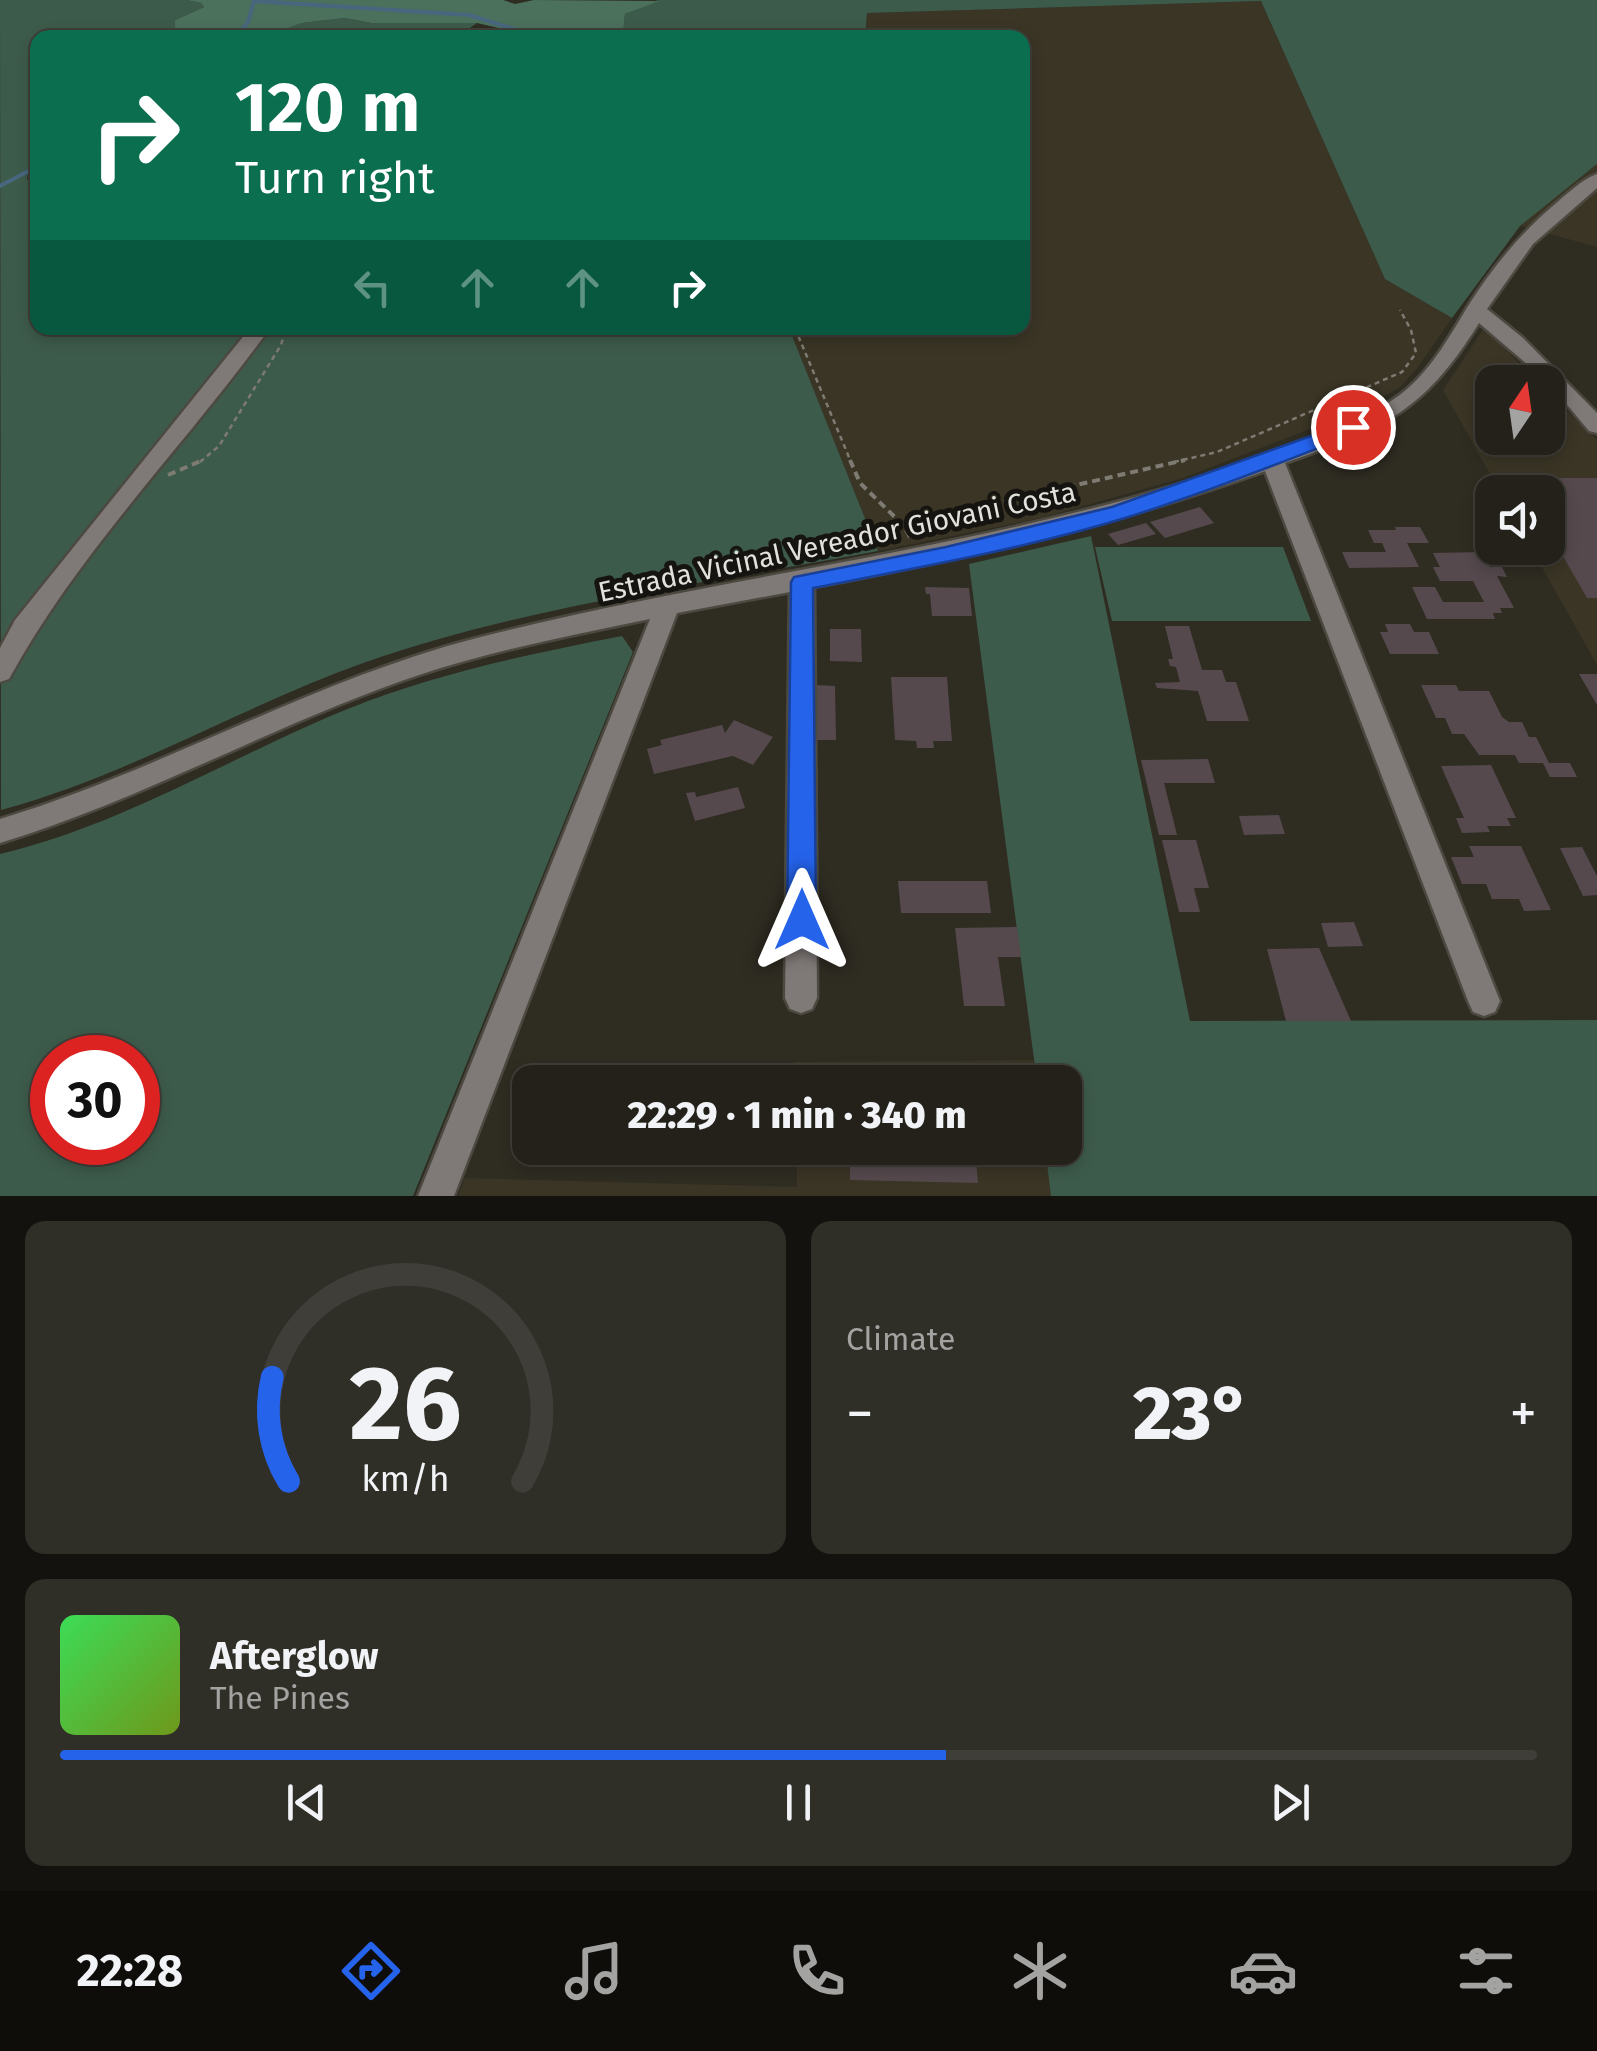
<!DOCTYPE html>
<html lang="en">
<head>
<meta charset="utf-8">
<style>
	body { margin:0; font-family:"Fira Sans",sans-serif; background:#2f2e27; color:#f1f3f6; height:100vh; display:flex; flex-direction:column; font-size:38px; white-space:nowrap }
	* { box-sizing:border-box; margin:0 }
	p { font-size:32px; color:#a3a3a2 }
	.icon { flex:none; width:55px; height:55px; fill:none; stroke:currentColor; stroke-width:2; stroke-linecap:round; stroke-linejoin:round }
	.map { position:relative; height:1196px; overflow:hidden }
	.side { display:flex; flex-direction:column; gap:25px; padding:25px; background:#13120e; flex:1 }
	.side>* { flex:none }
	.top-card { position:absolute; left:30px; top:30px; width:1000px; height:305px; border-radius:20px; box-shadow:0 5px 15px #0003,0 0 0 2px #403e39; background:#0b6e4f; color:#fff; overflow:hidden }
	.needle { width:65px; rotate:13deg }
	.fabs { position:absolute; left:1475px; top:365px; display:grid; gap:20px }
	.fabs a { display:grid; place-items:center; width:90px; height:90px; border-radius:20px; background:#23211a; box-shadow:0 5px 15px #0003,0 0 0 2px #403e39; font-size:50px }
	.speed { position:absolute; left:30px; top:1035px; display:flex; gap:20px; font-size:50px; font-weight:700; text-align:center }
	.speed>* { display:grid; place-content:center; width:130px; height:130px; border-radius:50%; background:#23211a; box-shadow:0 5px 15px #0003,0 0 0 2px #403e39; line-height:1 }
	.speed .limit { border:15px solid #d22; background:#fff; color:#111 }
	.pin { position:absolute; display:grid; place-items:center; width:85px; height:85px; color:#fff; margin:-42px; border:5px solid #fff; border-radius:50%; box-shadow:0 2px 10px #0007 }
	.me { position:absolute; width:110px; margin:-55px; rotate:0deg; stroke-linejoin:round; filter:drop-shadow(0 0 8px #0008) }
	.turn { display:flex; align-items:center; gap:35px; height:210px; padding:0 40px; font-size:45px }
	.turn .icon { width:130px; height:130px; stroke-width:2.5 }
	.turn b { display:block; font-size:70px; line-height:85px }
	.lanes { display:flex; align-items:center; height:95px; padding:0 40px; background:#0003; justify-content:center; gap:50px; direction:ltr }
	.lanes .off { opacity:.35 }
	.big { font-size:75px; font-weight:800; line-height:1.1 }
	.side .tile { flex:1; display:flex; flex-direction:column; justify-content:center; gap:15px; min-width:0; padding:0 35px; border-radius:20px; background:#2f2e27 }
	.side .dial { align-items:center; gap:0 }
	.dial svg { height:260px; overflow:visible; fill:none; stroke:#403e39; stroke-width:7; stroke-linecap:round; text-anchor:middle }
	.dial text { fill:#f1f3f6; stroke:none }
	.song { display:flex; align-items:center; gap:30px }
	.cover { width:120px; height:120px; border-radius:15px; background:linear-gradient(135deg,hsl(130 70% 55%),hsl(80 70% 35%)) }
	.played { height:10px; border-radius:5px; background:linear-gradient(90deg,#2563eb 60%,#403e39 60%) }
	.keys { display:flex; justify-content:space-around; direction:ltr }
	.heat { display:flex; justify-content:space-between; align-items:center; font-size:55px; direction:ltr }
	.side .tiles { flex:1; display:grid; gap:25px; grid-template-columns:1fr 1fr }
	.tile:last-child { grid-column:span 2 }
	.trip { position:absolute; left:512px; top:1065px; width:570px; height:100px; border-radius:20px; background:#23211a; box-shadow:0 5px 15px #0003,0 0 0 2px #403e39; font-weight:800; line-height:100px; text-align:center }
	.tabs { display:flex; height:160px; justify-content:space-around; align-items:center; background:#0e0d0a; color:#a3a3a2 }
	.tabs .icon { width:70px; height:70px }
	.tabs .selected { color:#2563eb }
	.tabs b { font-size:45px; color:#f1f3f6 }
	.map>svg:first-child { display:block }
</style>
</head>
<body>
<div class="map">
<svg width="1597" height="1196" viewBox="0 0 1597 1196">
	<rect width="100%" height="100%" fill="#2f2c22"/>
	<path fill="#3a3525" d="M1261,1L1385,279L1452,318L1416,370L1399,388L1362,409L1183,478L1041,518L878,551L789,328H1022V38L865,37L867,13Z
		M1597,164V247L1520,226L1535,213Z
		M1484,328L1538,382H1492V438H1548V392L1597,440V665L1531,548H1548V492H1500L1443,390Z
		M1034,1060L1037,1082H795L794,1062Z
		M797,1148H1045L1051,1195L1056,1196H458L465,1178L797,1187Z"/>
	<path fill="#3d5b4b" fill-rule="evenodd" d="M0,0H186L201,3L204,7L175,20L174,34L164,37L38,38L37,134L31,141L27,180L37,176L38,328H789L878,551C708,583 530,605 366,662C242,706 128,776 1,810Z
		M658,0H1597V164L1520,226L1452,318L1385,279L1261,1L867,13L865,37L613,36L623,34L625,14Z
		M345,18L371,23H477L455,38H302L277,31L302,23Z
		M1091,536L1190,1021L1597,1020V1196H1051L1045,1148H1065V1082H1037L969,564Z
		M1095,547H1283L1311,621H1112Z
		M622,636L633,652L413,1196H0V854C123,825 234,755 350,708C437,673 530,654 622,636ZM52,1058H138V1142H52Z"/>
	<path fill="#4b705c" d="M186,0H503L515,4L534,0L659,1L625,14L623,34L609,38L537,37L477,23H371L345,18L302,23L279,31L302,37H164L174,34L175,20L204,7L201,3Z"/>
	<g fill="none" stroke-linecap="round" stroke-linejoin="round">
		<path stroke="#48677f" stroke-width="4" d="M254,1L469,15L543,38
			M235,38L248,22L254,1
			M0,186L38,166"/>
	</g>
	<path fill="#55494d" d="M1517,478H1597V598H1587L1548,530V492H1525Z
		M1200,507L1214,523L1165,538L1150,522Z
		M1146,523L1156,534L1118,545L1108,534Z
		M1395,527H1420L1429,543H1407L1419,567L1349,568L1342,552H1386L1382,543H1374L1368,530H1396Z
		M1482,552L1490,567H1502L1507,577L1497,576L1514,608H1500L1502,613H1493L1495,619H1427L1412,587H1435L1443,602H1484L1473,581H1440L1433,567H1440L1433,553Z
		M925,587L969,588L972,616H932L930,594H926Z
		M1385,624H1410L1414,632H1429L1439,654H1390L1380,632H1388Z
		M1165,626H1189L1202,670H1222L1226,682H1236L1249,721H1207L1198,691L1157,688L1155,683L1180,682L1176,667L1170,666L1168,659H1173Z
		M830,629H861L862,662L830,661Z
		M1579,674H1597V705Z
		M891,677H947L952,741H933L934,748H917L916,741L895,740Z
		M816,685L835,686L836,740H816Z
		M1421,685H1456L1459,691H1489L1502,717L1509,722H1522L1529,737H1536L1549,763H1570L1577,777H1550L1543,763H1519L1515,755H1479L1464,734H1452L1445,718H1436Z
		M734,720L773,737L753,765L733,756L654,774L647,749L662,745L660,740L722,725L725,733Z
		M1208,759L1215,783H1164L1177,835H1159L1141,760Z
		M1491,765L1516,818H1507L1511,826H1487L1490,832L1462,833L1456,818H1464L1441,766Z
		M738,787L745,808L695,821L686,793L695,792L696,797Z
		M1279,815L1285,834L1244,835L1239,816Z
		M1162,840H1196L1209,888H1194L1200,912H1179Z
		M1469,846H1521L1551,910L1524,911L1519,899H1492L1486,884H1462L1451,857H1474Z
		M1582,847L1597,876V895L1583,896L1560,848Z
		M898,881H987L991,913H901Z
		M1354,922L1363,946L1328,947L1321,923Z
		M1017,927L1021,957H998L1005,1006H964L955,928Z
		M1319,948L1351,1021H1286L1267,949Z
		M850,1148H975L978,1183L850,1180Z"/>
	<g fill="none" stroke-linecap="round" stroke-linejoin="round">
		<defs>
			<path id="minor" d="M1597,174V188L1533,244L1487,309L1523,338L1597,413V433L1589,431L1548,382L1479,323C1422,415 1382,428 1285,463L1500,1001L1495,1012L1484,1016L1473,1012L1468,1001L1265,471C1119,524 967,558 814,587L817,998L812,1009L801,1013L790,1009L785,998L790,592L677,613L454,1196H418L650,619C573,635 494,650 419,675C276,723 147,798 0,843V819C162,770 309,682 473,639C763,564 1065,544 1344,425C1365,415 1388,405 1406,390C1433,367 1451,334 1468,306C1492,268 1520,234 1554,205C1567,194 1581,180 1597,174Z
				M250,328H270C185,446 79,551 9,679L0,682V648L15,620Z"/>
		</defs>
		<use href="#minor" stroke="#4c4940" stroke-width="5"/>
		<path stroke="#7e7b73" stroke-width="2.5" stroke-dasharray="5 4" stroke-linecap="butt" d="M795,328L851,462
			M200,462L219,446L281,345L286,328
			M1174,462L1217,452L1402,372L1416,353L1411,330L1400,310"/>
		<path stroke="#7e7b73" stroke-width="4" stroke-dasharray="8 5" stroke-linecap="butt" d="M850,460L860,483L903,525
			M168,475L203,460
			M910,537L903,525L1185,460"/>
		<use href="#minor" fill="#7f7977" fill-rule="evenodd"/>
	</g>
	<path fill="#2563eb" stroke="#184099" stroke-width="2.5" d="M1353,421L1363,427L1360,432C1282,462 1205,493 1125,518C1023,549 917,568 813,588L816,920L811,929L802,933L792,929L787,920L791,582L794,577L946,547L1112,507Z"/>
	<g text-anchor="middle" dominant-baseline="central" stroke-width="10" stroke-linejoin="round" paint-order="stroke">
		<g font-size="28" fill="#e3e1db" stroke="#161410">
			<text transform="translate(837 542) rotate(-12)">Estrada Vicinal Vereador Giovani Costa</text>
		</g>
	</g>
</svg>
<div class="fabs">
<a><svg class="needle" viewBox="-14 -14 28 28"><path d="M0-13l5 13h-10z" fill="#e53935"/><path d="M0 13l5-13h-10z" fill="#a3a3a2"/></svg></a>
<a><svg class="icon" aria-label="sound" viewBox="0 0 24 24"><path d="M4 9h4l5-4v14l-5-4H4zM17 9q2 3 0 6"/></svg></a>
</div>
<div class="speed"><div class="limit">30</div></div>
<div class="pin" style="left:1353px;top:427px;background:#d93025"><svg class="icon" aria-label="arrive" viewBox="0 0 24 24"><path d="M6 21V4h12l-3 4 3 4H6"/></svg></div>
<svg class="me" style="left:802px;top:920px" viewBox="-20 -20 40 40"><path d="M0-17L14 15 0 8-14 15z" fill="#2563eb" stroke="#fff" stroke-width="4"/></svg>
<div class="trip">22:29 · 1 min · 340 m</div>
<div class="top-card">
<div class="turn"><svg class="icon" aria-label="right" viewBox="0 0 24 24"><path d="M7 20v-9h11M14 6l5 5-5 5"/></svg><div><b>120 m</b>Turn right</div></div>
<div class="lanes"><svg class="icon off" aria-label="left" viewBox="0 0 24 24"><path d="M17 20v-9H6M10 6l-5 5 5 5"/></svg><svg class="icon off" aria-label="ahead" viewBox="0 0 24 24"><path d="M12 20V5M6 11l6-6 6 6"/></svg><svg class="icon off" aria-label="ahead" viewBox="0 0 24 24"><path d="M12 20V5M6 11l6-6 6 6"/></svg><svg class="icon" aria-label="right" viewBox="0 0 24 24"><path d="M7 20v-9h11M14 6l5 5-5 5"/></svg></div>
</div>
</div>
<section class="side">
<div class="tiles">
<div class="tile dial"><svg viewBox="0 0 100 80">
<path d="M14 69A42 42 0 1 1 86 69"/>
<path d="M14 69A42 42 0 0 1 9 37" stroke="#2563eb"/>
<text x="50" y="56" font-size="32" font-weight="700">26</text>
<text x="50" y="72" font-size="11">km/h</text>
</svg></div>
<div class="tile"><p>Climate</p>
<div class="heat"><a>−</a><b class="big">23°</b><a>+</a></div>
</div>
<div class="tile">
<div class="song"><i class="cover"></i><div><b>Afterglow</b><p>The Pines</p></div></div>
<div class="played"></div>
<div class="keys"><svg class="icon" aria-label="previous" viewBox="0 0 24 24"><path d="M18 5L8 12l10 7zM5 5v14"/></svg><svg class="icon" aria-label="pause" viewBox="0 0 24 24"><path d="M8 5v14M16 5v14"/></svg><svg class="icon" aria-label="next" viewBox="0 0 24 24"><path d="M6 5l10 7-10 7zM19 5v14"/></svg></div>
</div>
</div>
</section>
<nav class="tabs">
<b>22:28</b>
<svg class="icon selected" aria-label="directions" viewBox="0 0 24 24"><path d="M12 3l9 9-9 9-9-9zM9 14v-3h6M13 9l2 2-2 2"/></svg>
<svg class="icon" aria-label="music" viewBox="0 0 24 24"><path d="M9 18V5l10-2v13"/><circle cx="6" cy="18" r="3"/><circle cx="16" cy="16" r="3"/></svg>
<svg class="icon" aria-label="phone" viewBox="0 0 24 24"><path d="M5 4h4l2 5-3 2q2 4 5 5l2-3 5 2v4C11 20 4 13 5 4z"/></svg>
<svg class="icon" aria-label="climate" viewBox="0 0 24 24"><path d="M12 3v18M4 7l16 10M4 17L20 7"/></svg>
<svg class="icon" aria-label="car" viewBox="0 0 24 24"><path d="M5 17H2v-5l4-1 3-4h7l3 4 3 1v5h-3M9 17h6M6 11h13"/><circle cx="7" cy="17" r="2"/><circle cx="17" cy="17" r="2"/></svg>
<svg class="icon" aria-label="filters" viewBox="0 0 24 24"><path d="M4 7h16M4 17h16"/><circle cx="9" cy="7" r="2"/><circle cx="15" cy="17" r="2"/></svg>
</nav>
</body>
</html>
